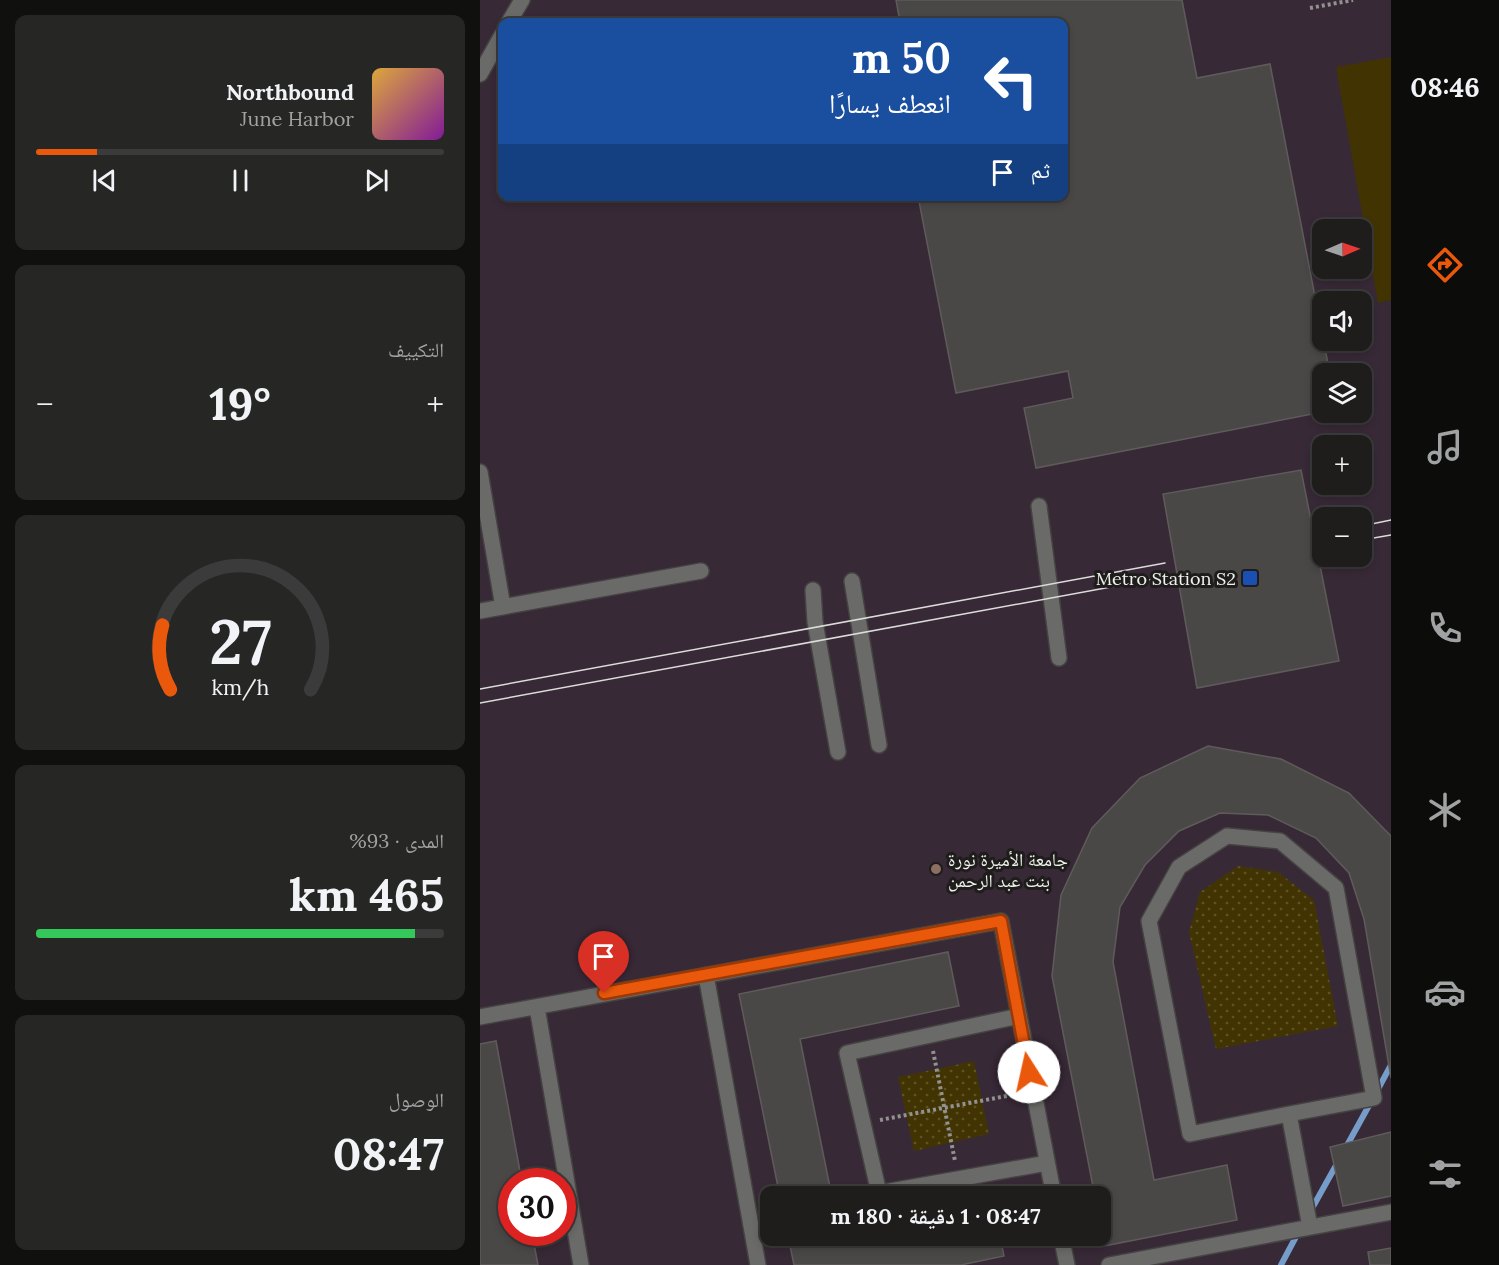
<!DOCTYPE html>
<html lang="ar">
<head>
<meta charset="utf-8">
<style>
	body { margin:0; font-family:Lora,"Noto Naskh Arabic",serif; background:#262625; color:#f1f3f6; direction:rtl; height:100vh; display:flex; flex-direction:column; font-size:22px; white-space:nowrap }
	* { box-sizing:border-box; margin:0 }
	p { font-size:20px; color:#a1a2a3 }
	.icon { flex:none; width:33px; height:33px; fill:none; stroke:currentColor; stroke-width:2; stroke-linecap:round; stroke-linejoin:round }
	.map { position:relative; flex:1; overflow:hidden; direction:ltr }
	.sheet { display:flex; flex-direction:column; gap:15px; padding:15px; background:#10100f; width:480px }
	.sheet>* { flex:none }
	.hud { position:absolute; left:18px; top:18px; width:570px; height:183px; border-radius:12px; box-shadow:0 3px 9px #0003,0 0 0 2px #3c3b3b; direction:rtl; background:#1a4fa0; color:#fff; overflow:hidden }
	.needle { width:39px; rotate:88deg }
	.fabs { position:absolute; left:832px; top:219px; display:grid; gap:12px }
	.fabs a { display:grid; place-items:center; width:60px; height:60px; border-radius:12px; background:#1e1d1c; box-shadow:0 3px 9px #0003,0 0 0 2px #3c3b3b; font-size:30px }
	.speed { position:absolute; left:18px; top:1168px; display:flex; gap:12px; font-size:30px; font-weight:700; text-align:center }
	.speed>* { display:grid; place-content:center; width:78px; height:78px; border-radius:50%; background:#1e1d1c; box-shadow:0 3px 9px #0003,0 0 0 2px #3c3b3b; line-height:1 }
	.speed .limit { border:9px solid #d22; background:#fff; color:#111 }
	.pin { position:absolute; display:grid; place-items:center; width:51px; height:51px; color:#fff; margin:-62px -26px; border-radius:50% 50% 50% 0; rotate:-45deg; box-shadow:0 0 6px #0007 }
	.pin .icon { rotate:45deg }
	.me { position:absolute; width:66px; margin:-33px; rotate:350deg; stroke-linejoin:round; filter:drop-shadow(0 0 4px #0008) }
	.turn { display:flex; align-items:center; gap:21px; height:126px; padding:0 18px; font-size:27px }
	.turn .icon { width:78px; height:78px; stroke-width:2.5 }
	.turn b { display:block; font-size:42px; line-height:51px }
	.then { display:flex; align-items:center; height:57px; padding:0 18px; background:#0003; gap:12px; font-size:22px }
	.big { font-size:45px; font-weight:700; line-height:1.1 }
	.sheet .widget { flex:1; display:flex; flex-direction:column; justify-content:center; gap:9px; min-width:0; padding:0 21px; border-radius:12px; background:#262625 }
	.sheet .dial { align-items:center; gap:0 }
	.dial svg { height:156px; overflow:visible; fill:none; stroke:#3c3b3b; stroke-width:7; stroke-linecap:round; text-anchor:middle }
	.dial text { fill:#f1f3f6; stroke:none }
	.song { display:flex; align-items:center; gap:18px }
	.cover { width:72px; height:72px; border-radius:9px; background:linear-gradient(135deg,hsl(40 70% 55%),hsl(290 70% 35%)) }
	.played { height:6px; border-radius:3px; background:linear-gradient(90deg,#ea580c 15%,#3c3b3b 15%) }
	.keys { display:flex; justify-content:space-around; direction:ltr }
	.heat { display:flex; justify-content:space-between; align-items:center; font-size:33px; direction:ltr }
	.charge { height:9px; border-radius:4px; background:linear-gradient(90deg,#34c759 93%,#3c3b3b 0) }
	.trip { position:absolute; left:280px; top:1186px; width:351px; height:60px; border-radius:12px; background:#1e1d1c; box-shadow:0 3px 9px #0003,0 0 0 2px #3c3b3b; font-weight:700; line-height:60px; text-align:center; direction:rtl }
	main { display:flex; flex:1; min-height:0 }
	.dock { display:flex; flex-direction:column; width:108px; justify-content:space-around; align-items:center; background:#0c0c0b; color:#a1a2a3 }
	.dock .icon { width:42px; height:42px }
	.dock .active { color:#ea580c }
	.dock b { font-size:27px; color:#f1f3f6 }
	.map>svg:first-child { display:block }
</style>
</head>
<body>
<main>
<nav class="dock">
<b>08:46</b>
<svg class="icon active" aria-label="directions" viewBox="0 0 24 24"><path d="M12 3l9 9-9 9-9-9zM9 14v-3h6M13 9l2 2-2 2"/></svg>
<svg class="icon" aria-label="music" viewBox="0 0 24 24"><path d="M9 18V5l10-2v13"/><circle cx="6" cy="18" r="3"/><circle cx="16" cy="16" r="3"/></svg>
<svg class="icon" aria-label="phone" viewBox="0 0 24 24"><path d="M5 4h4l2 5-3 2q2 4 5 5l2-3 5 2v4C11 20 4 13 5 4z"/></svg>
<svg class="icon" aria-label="climate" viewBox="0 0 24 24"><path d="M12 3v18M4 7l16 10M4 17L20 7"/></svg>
<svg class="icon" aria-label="car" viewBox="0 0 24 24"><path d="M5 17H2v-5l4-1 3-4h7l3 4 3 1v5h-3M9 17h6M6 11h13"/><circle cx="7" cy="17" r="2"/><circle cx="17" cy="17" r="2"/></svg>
<svg class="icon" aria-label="filters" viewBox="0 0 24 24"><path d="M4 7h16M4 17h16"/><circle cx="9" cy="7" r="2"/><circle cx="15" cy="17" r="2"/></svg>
</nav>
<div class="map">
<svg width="911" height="1265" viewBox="0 0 911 1265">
	<defs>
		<pattern id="park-dots" width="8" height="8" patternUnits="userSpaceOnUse" patternTransform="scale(1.5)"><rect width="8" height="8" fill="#423402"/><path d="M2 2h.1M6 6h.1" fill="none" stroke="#5e5227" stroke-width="1.8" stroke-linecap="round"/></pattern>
	</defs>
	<rect width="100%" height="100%" fill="#282725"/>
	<path fill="#372936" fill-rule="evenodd" d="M0,0H911V1265H0ZM22,22H584V196H22ZM843,230H882V268H843ZM843,302H882V340H843ZM843,374H882V412H843ZM843,446H882V484H843ZM843,518H882V556H843ZM32,1182H82V1233H32ZM291,1197H621V1236H291Z"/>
	<path fill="url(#park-dots)" d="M758,866L798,872L834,900L858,1026L736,1049L709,932L720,892Z
		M494,1061L509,1134L434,1151L418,1077Z"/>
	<path fill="#423402" d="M911,57V300L898,303L856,67Z"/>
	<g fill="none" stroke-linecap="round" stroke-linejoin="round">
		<path stroke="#769cca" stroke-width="6" d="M897,1091L911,1065
			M865,1149L892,1100
			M830,1212L859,1160
			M801,1265L819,1231"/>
	</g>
	<path fill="#4a4747" stroke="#5f5b5b" stroke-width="1.5" d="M416,0H702L717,78L790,64L850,374H843V412L556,468L544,408L593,398L588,371L476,393L438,196H584V22H420Z
		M821,470L859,661L717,688L683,494Z
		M728,746L801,759L869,793L911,836V1078L884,919L869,873L836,838L788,815L740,813L699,831L665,865L640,907L633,962L674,1180L747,1165L757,1220L624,1246L621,1229V1197H615L572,976L581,895L612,828L660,778Z
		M468,952L479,1006L320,1039L352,1197H300L259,994Z
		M16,1041L42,1182H32V1233H52L58,1265H0V1044Z
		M911,1132V1196L863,1206L850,1147Z
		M308,1236H520L524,1256L481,1265H314Z
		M911,1248V1265H890L888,1252Z"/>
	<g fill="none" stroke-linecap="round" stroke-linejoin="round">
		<defs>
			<path id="minor" d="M29,22L42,0
				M0,74L22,35
				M0,472L23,607
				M559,506L579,658
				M372,581L399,745
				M333,590L335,622L358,752
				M0,611L221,571
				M226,975L278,1265
				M57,1007L101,1265
				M539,1016L367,1053L399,1193L567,1163
				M0,1017L521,921L574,1197
				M809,1114L710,1134L669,921L699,867L747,836L800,841L856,888L894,1098L809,1114L830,1227
				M581,1236L587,1265
				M629,1265L911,1212"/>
		</defs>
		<use href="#minor" stroke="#444341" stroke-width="18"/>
		<path stroke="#929290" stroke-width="4" stroke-dasharray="3 3" stroke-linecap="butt" d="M830,8L873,0
			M453,1051L475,1161
			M400,1120L537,1094"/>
		<use href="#minor" stroke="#6a6a69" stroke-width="15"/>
		<path stroke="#dcdcda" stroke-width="1.5" d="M882,526L911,520
			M882,540L911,535
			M0,689L685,563
			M0,703L685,577"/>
	</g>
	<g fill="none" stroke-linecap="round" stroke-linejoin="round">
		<defs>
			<path id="route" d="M124,993L521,921L549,1072"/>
		</defs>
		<use href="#route" stroke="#983908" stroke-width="15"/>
		<use href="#route" stroke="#ea580c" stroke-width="10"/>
	</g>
	<rect fill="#1a4fb4" stroke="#1e1d1b" stroke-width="2" x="762" y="570" width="16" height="16" rx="3"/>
	<circle fill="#8d6e63" stroke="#1e1d1b" stroke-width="2" cx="456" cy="869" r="6"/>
	<g text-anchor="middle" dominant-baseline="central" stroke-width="6" stroke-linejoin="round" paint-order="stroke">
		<g font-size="18" fill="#f0f0ee" stroke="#1e1d1b" text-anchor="end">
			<text x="756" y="578">Metro Station S2</text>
			<text x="468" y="859" text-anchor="start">جامعة الأميرة نورة<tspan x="468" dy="21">بنت عبد الرحمن</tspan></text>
		</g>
	</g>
</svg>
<div class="fabs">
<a><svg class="needle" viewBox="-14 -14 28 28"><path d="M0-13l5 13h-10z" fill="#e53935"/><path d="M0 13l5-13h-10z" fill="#a1a2a3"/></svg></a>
<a><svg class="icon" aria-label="sound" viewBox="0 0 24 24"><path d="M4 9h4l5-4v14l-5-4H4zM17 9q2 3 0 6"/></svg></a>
<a><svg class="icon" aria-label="layers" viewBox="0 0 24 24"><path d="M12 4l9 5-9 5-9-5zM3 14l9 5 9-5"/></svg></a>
<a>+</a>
<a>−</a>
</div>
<div class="speed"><div class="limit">30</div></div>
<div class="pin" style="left:124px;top:993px;background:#d93025"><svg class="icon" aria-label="arrive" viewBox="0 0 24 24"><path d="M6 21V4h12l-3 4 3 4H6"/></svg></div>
<svg class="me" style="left:549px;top:1072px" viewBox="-20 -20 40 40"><circle r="19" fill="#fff"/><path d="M0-13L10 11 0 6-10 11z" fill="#ea580c"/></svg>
<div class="trip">08:47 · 1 دقيقة · 180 m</div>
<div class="hud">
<div class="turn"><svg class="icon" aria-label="left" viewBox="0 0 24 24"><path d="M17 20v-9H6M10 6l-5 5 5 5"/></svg><div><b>50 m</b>انعطف يسارًا</div></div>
<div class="then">ثم<svg class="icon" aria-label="arrive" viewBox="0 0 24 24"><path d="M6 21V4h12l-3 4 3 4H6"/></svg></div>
</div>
</div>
<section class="sheet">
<div class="widget">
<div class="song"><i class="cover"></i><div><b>Northbound</b><p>June Harbor</p></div></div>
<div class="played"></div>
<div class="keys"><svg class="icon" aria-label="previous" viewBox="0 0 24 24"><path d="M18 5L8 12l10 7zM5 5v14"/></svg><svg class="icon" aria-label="pause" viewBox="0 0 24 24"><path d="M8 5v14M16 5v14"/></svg><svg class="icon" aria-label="next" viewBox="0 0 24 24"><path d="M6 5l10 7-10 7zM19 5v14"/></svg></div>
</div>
<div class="widget"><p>التكييف</p>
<div class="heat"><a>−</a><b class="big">19°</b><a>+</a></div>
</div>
<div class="widget dial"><svg viewBox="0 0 100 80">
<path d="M14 69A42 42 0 1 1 86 69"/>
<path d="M14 69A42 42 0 0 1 10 36" stroke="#ea580c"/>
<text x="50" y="56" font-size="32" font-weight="700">27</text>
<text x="50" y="72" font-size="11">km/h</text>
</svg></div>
<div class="widget"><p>المدى · 93%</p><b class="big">465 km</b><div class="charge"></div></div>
<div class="widget"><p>الوصول</p><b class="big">08:47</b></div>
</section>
</main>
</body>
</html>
